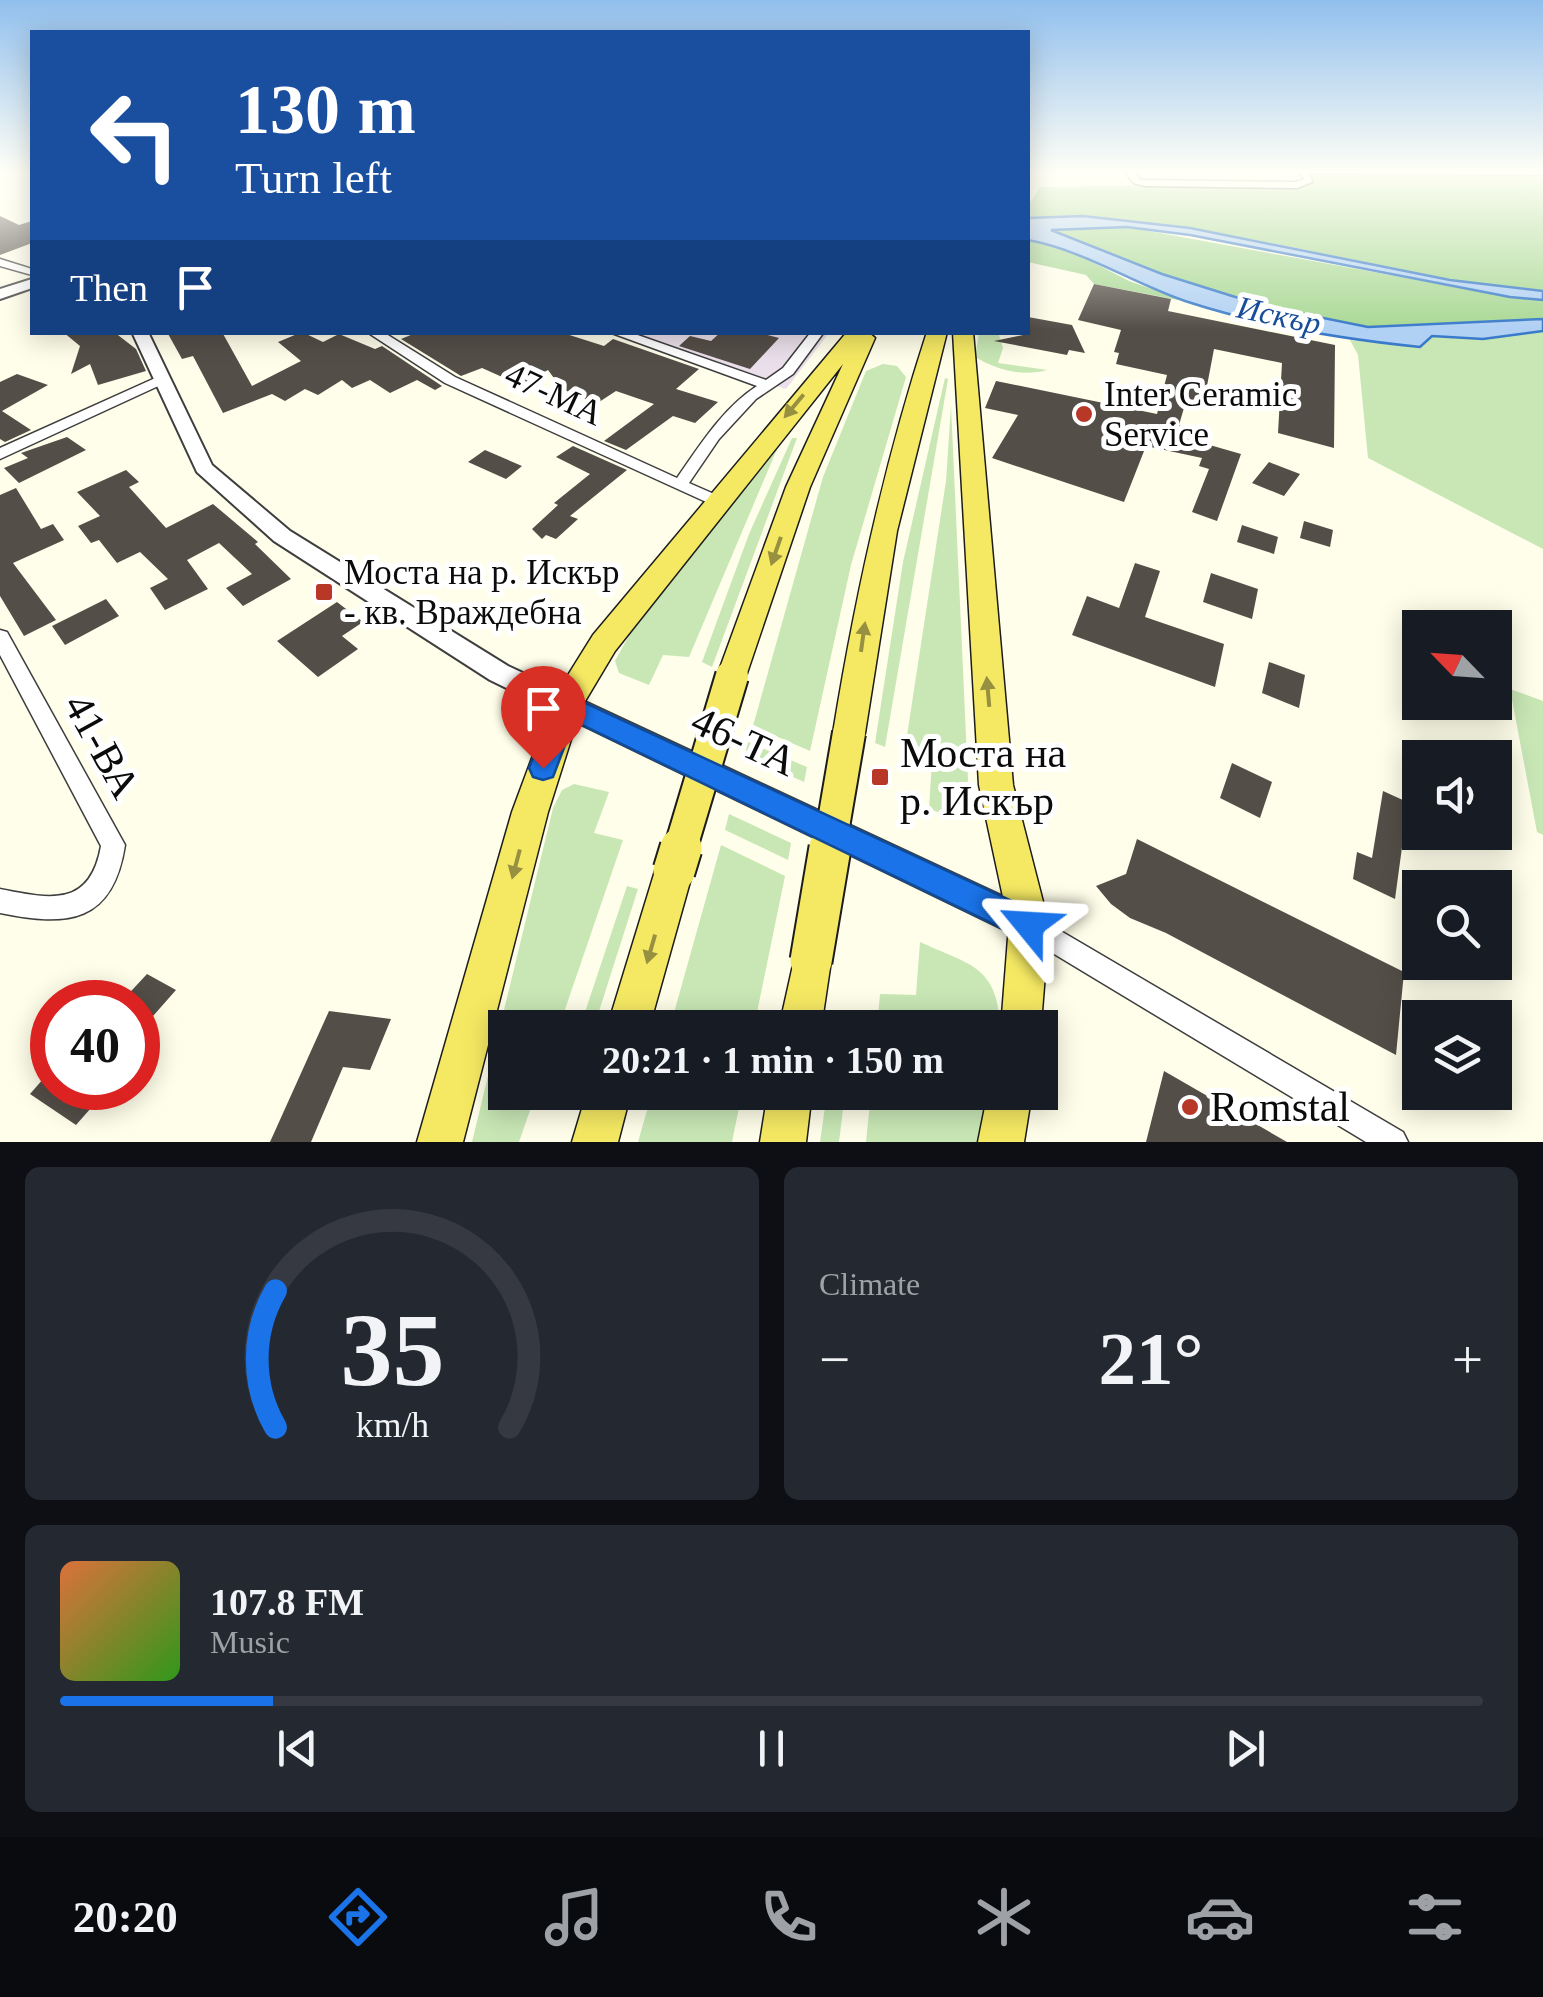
<!DOCTYPE html>
<html lang="en">
<head>
<meta charset="utf-8">
<style>
	body { margin:0; font-family:"Times New Roman",serif; background:#242831; color:#f1f3f6; height:100vh; display:flex; flex-direction:column; font-size:38px; white-space:nowrap }
	* { box-sizing:border-box; margin:0 }
	p { font-size:32px; color:#9ea1a6 }
	.icon { flex:none; width:55px; height:55px; fill:none; stroke:currentColor; stroke-width:2; stroke-linecap:round; stroke-linejoin:round }
	.map { position:relative; height:1142px; overflow:hidden }
	.drawer { display:flex; flex-direction:column; gap:25px; padding:25px; background:#0d0f14; flex:1 }
	.drawer>* { flex:none }
	.guide { position:absolute; left:30px; top:30px; width:1000px; height:305px; border-radius:0px; box-shadow:0 5px 25px #0003; background:#1a4fa0; color:#fff; overflow:hidden }
	.needle { width:65px; rotate:295deg }
	.controls { position:absolute; left:1402px; top:610px; display:grid; gap:20px }
	.controls a { display:grid; place-items:center; width:110px; height:110px; border-radius:0px; background:#171b24; box-shadow:0 5px 25px #0003; font-size:50px }
	.speed { position:absolute; left:30px; top:980px; display:flex; gap:20px; font-size:50px; font-weight:700; text-align:center }
	.speed>* { display:grid; place-content:center; width:130px; height:130px; border-radius:50%; background:#171b24; box-shadow:0 5px 25px #0003; line-height:1 }
	.speed .limit { border:15px solid #d22; background:#fff; color:#111 }
	.pin { position:absolute; display:grid; place-items:center; width:85px; height:85px; color:#fff; margin:-102px -42px; border-radius:50% 50% 50% 0; rotate:-45deg; box-shadow:0 0 10px #0007 }
	.pin .icon { rotate:45deg }
	.me { position:absolute; width:110px; margin:-55px; rotate:297deg; stroke-linejoin:round; filter:drop-shadow(0 0 8px #0008) }
	.turn { display:flex; align-items:center; gap:35px; height:210px; padding:0 40px; font-size:45px }
	.turn .icon { width:130px; height:130px; stroke-width:2.5 }
	.turn b { display:block; font-size:70px; line-height:85px }
	.then { display:flex; align-items:center; height:95px; padding:0 40px; background:#0003; gap:20px; font-size:38px }
	.big { font-size:75px; font-weight:800; line-height:1.1 }
	.drawer .widget { flex:1; display:flex; flex-direction:column; justify-content:center; gap:15px; min-width:0; padding:0 35px; border-radius:15px; background:#242831 }
	.drawer .dial { align-items:center; gap:0 }
	.dial svg { height:260px; overflow:visible; fill:none; stroke:#363941; stroke-width:7; stroke-linecap:round; text-anchor:middle }
	.dial text { fill:#f1f3f6; stroke:none }
	.song { display:flex; align-items:center; gap:30px }
	.cover { width:120px; height:120px; border-radius:15px; background:linear-gradient(135deg,hsl(20 70% 55%),hsl(110 70% 35%)) }
	.played { height:10px; border-radius:5px; background:linear-gradient(90deg,#1a73e8 15%,#363941 15%) }
	.keys { display:flex; justify-content:space-around; direction:ltr }
	.heat { display:flex; justify-content:space-between; align-items:center; font-size:55px; direction:ltr }
	.drawer .tiles { flex:1; display:grid; gap:25px; grid-template-columns:1fr 1fr }
	.widget:last-child { grid-column:span 2 }
	.trip { position:absolute; left:488px; top:1010px; width:570px; height:100px; border-radius:0px; background:#171b24; box-shadow:0 5px 25px #0003; font-weight:800; line-height:100px; text-align:center }
	.tab-bar { display:flex; height:160px; justify-content:space-around; align-items:center; background:#090b0e; color:#9ea1a6 }
	.tab-bar .icon { width:70px; height:70px }
	.tab-bar .selected { color:#1a73e8 }
	.tab-bar b { font-size:45px; color:#f1f3f6 }
	.map>svg:first-child { display:block }
</style>
</head>
<body>
<div class="map">
<svg width="1543" height="1142" viewBox="0 0 1543 1142">
	<rect width="100%" height="100%" fill="#fffeea"/>
	<path fill="#eadfea" d="M644,332L829,333L786,389L635,339Z"/>
	<path fill="#c8e7b5" d="M1543,331V549L1368,458L1358,355L1350,340L1420,347L1432,336L1483,339Z
		M979,333L999,335L1003,348L998,363L1047,370C1023,377 997,370 975,357Z
		M883,364L897,366L906,377L851,565L810,751L753,726L823,477L866,371Z
		M945,378L948,379L885,747L875,743L903,562Z
		M951,406L968,780L959,813L950,816L929,809L932,760L904,755L946,481Z
		M792,438H797L712,667L702,662L749,534Z
		M780,442L689,657L663,655L649,685L619,673L615,661L631,632Z
		M1510,689L1543,701V835L1537,832Z
		M748,742L807,767L804,782L745,755Z
		M574,784L609,792L594,833L623,840L559,1027L505,1028V1092L536,1093L519,1142H472L553,808L562,790Z
		M729,814L791,843L788,860L725,830Z
		M721,845L785,876L754,1027H670Z
		M627,886L638,889L594,1027H580Z
		M920,942C970,965 998,966 1000,1027H877L880,994L916,995Z
		M652,1093H742L732,1142H638Z
		M827,1093H845L839,1142H820Z
		M871,1093H989L980,1142H866Z"/>
	<path fill="#a9d895" d="M1302,170L1543,172V291C1510,285 1477,285 1444,278C1307,252 1168,214 1028,218V206L1040,187L1308,183Z
		M1127,227L1510,297L1543,300V319L1368,327L1264,306L1162,274L1050,230Z
		M1028,240L1071,251L1129,281L1189,302L1094,284L1086,275L1028,262Z"/>
	<path fill="#b0d0f4" stroke="#397aca" stroke-width="2.5" d="M1083,216L1190,228L1450,280L1543,291V300L1510,297L1190,235L1127,227L1051,230L1162,274L1264,306L1368,327L1543,319V331L1483,339L1432,336L1420,347C1341,339 1261,326 1185,301C1132,283 1083,250 1028,240V218Z"/>
	<path fill="#544e48" d="M0,216L19,225L32,221V243L0,255Z
		M1094,284L1171,299L1168,311L1335,345L1334,448L1278,433L1282,363L1214,349L1203,407L1186,401L1179,425L1183,427L1182,437L1241,454L1217,521L1192,512L1209,469L1199,466L1202,458L1146,446L1124,502L992,458L1018,415L985,408L996,381L1157,414L1167,375L1116,364L1119,353L1114,352L1121,330L1078,320Z
		M1028,317L1072,325L1085,353L1069,350L1067,355L994,341L1028,334Z
		M63,332H114L136,349L146,371L98,385L90,364L71,374L80,346Z
		M167,332H222L252,386L301,361L278,342L302,332L323,342L339,334L375,349L382,346L442,386L435,390L417,380L390,393L370,380L352,388L342,380L318,395L305,389L285,401L272,394L223,413L193,356L182,359Z
		M418,332H560L604,346L613,339L699,369L676,389L718,402L695,423L673,416L626,450L604,441L654,404L616,391L596,404L562,389L548,370L520,385L482,368L461,376L401,339Z
		M721,332H756L779,338L750,369L679,346L690,336L711,341Z
		M17,374L48,385L2,411L31,430L5,442L0,439V382Z
		M67,437L86,450L19,483L4,468L28,458L21,453Z
		M573,446L627,470L570,516L578,519L556,539L546,535L542,539L532,529L558,505L554,503L590,474L556,457Z
		M485,450L522,466L506,479L468,462Z
		M1269,462L1300,474L1284,496L1252,483Z
		M126,470L139,482L129,487L166,528L213,504L258,542L255,544L291,579L243,606L226,588L252,574L219,543L187,560L208,589L165,610L150,588L168,579L140,552L117,563L99,540L91,543L78,526L100,516L77,492Z
		M16,488L41,529L53,524L64,540L13,563L56,620L24,636L0,596V495Z
		M1304,521L1333,530L1330,547L1300,538Z
		M1242,525L1278,537L1274,554L1237,542Z
		M1135,563L1160,571L1145,617L1224,644L1215,687L1072,635L1087,596L1119,608Z
		M1211,573L1258,589L1252,619L1203,602Z
		M106,599L119,616L65,645L52,626Z
		M337,602L363,622L342,636L358,649L318,677L277,641Z
		M1269,662L1305,675L1299,708L1262,693Z
		M1232,763L1272,782L1260,818L1220,798Z
		M1383,791L1416,806L1411,844L1403,840L1395,899L1353,879L1357,852L1372,858Z
		M1137,839L1404,972L1396,1055L1166,933L1130,918L1111,904L1096,886L1126,874Z
		M147,974L176,990L138,1033V1002H121Z
		M329,1011L391,1019L370,1070L343,1067L311,1142H270Z
		M1164,1071L1287,1142H1146Z
		M44,1078L52,1088L91,1108L76,1125L30,1094Z"/>
	<g fill="none" stroke-linecap="round" stroke-linejoin="round">
		<defs>
			<path id="minor" d="M1124,170H1133L1139,179L1145,180L1296,182L1304,179L1298,170H1543V175L1309,173L1312,182L1297,188L1145,186L1133,183Z
				M0,259L32,269V275L0,266Z
				M367,332H383L455,377L677,478C700,445 723,408 757,386L609,332H629L766,380L783,368L811,332H824L793,374L756,399L719,439L689,483L721,497L723,501L721,505L715,506L445,383Z
				M162,375L167,376V382L0,459V448Z
				M0,630L7,632L125,845C113,923 68,927 0,913V889C50,899 90,908 101,846L0,655Z
				M1030,913L1403,1132L1408,1142H1366L1021,934L1018,925L1021,916Z"/>
			<path id="tertiary" d="M32,279V288L0,299V289Z
				M132,332H148L212,465L290,531L508,666L1040,914L1045,925L1040,936L1029,941L1018,936L490,680L274,541L197,472Z"/>
			<path id="primary" d="M847,332H868L875,338L810,487L743,685L732,688L721,685L717,676L786,487L843,364L615,651L581,708L548,812L463,1142H417L512,812L555,696L593,635Z
				M927,332H947L897,531L865,733L861,743L849,747L837,743L833,733C855,597 884,464 927,332Z
				M953,332H973L1013,785L1049,925L1040,1036V1028H1001L1009,925L979,785Z
				M674,853L687,858L693,871L649,1028H607L655,871L661,858Z
				M811,941L825,947L831,961L821,1028H779L797,947Z
				M587,1092H631L618,1142H572Z
				M768,1092H812L806,1142H760Z
				M988,1092H1032L1024,1142H978Z"/>
		</defs>
		<use href="#minor" stroke="#3e3e3e" stroke-width="3"/>
		<use href="#tertiary" stroke="#3e3e3e" stroke-width="4"/>
		<use href="#primary" stroke="#1c1c1c" stroke-width="3"/>
		<use href="#minor" fill="#fff" fill-rule="evenodd"/>
		<use href="#tertiary" fill="#fff" fill-rule="evenodd"/>
		<use href="#primary" fill="#f5e963" fill-rule="evenodd"/>
		<defs>
			<path id="primary-bridge-far1" d="M680,850L732,676
				M829,850L849,733"/>
			<path id="primary-bridge" d="M674,871L681,848
				M811,961L830,848"/>
		</defs>
		<use href="#primary-bridge-far1" stroke="#1c1c1c" stroke-width="36" stroke-linecap="butt"/>
		<use href="#primary-bridge" stroke="#1c1c1c" stroke-width="45" stroke-linecap="butt"/>
		<use href="#primary-bridge-far1" stroke="#f5e963" stroke-width="32"/>
		<use href="#primary-bridge" stroke="#f5e963" stroke-width="41"/>
	</g>
	<defs><path id="oneway-solid" d="M-6-.8H1V-3.2L6.5 0L1 3.2V.8H-6Z" transform="scale(2.5)"/></defs>
	<g fill="#979040">
		<use href="#oneway-solid" transform="translate(794 406) rotate(130)"/>
		<use href="#oneway-solid" transform="translate(776 551) rotate(109)"/>
		<use href="#oneway-solid" transform="translate(863 637) rotate(-82)"/>
		<use href="#oneway-solid" transform="translate(988 692) rotate(-95)"/>
		<use href="#oneway-solid" transform="translate(516 864) rotate(105)"/>
		<use href="#oneway-solid" transform="translate(651 949) rotate(106)"/>
	</g>
	<linearGradient id="sky" x2="0" y2="1"><stop stop-color="#91bfed"/><stop offset="0.52" stop-color="#fffff6"/><stop offset="1" stop-color="#fffff6" stop-opacity="0"/></linearGradient>
	<rect width="1543" height="330" fill="url(#sky)"/>
	<path fill="#1a73e8" stroke="#114b97" stroke-width="2.5" d="M566,694L1040,914L1045,925L1040,936L1029,941L1018,936L574,721L553,777L543,780L533,777L529,768L553,705Z"/>
	<g fill="#b83727" stroke="#fff" stroke-width="4">
		<circle cx="1084" cy="414" r="10"/>
		<rect x="314" y="582" width="20" height="20" rx="5"/>
		<rect x="870" y="767" width="20" height="20" rx="5"/>
		<circle cx="1190" cy="1107" r="10"/>
	</g>
	<g text-anchor="middle" dominant-baseline="central" stroke-width="10" stroke-linejoin="round" paint-order="stroke">
		<g font-size="32" font-style="italic" fill="#184d99" stroke="#fff">
			<text transform="translate(1279 315) rotate(12)">Искър</text>
		</g>
		<g font-size="35" fill="#0b0b0b" stroke="#fff">
			<text transform="translate(554 394) rotate(25)">47-МА</text>
		</g>
		<g font-size="35" fill="#0b0b0b" stroke="#fff" text-anchor="start">
			<text x="1104" y="394">Inter Ceramic<tspan x="1104" dy="40">Service</tspan></text>
			<text x="344" y="572">Моста на р. Искър<tspan x="344" dy="40">- кв. Враждебна</tspan></text>
		</g>
		<g font-size="42" fill="#0b0b0b" stroke="#fff">
			<text transform="translate(744 741) rotate(25)">46-ТА</text>
			<text transform="translate(102 746) rotate(61)">41-ВА</text>
		</g>
		<g font-size="42" fill="#0b0b0b" stroke="#fff" text-anchor="start">
			<text x="900" y="753">Моста на<tspan x="900" dy="48">р. Искър</tspan></text>
			<text x="1210" y="1107">Romstal</text>
		</g>
	</g>
</svg>
<div class="controls">
<a><svg class="needle" viewBox="-14 -14 28 28"><path d="M0-13l5 13h-10z" fill="#e53935"/><path d="M0 13l5-13h-10z" fill="#9ea1a6"/></svg></a>
<a><svg class="icon" aria-label="sound" viewBox="0 0 24 24"><path d="M4 9h4l5-4v14l-5-4H4zM17 9q2 3 0 6"/></svg></a>
<a><svg class="icon" aria-label="search" viewBox="0 0 24 24"><circle cx="10" cy="10" r="6"/><path d="M15 15l6 6"/></svg></a>
<a><svg class="icon" aria-label="layers" viewBox="0 0 24 24"><path d="M12 4l9 5-9 5-9-5zM3 14l9 5 9-5"/></svg></a>
</div>
<div class="speed"><div class="limit">40</div></div>
<div class="pin" style="left:543px;top:768px;background:#d93025"><svg class="icon" aria-label="arrive" viewBox="0 0 24 24"><path d="M6 21V4h12l-3 4 3 4H6"/></svg></div>
<svg class="me" style="left:1029px;top:925px" viewBox="-20 -20 40 40"><path d="M0-17L14 15 0 8-14 15z" fill="#1a73e8" stroke="#fff" stroke-width="4"/></svg>
<div class="trip">20:21 · 1 min · 150 m</div>
<div class="guide">
<div class="turn"><svg class="icon" aria-label="left" viewBox="0 0 24 24"><path d="M17 20v-9H6M10 6l-5 5 5 5"/></svg><div><b>130 m</b>Turn left</div></div>
<div class="then">Then<svg class="icon" aria-label="arrive" viewBox="0 0 24 24"><path d="M6 21V4h12l-3 4 3 4H6"/></svg></div>
</div>
</div>
<section class="drawer">
<div class="tiles">
<div class="widget dial"><svg viewBox="0 0 100 80">
<path d="M14 69A42 42 0 1 1 86 69"/>
<path d="M14 69A42 42 0 0 1 14 27" stroke="#1a73e8"/>
<text x="50" y="56" font-size="32" font-weight="700">35</text>
<text x="50" y="72" font-size="11">km/h</text>
</svg></div>
<div class="widget"><p>Climate</p>
<div class="heat"><a>−</a><b class="big">21°</b><a>+</a></div>
</div>
<div class="widget">
<div class="song"><i class="cover"></i><div><b>107.8 FM</b><p>Music</p></div></div>
<div class="played"></div>
<div class="keys"><svg class="icon" aria-label="previous" viewBox="0 0 24 24"><path d="M18 5L8 12l10 7zM5 5v14"/></svg><svg class="icon" aria-label="pause" viewBox="0 0 24 24"><path d="M8 5v14M16 5v14"/></svg><svg class="icon" aria-label="next" viewBox="0 0 24 24"><path d="M6 5l10 7-10 7zM19 5v14"/></svg></div>
</div>
</div>
</section>
<nav class="tab-bar">
<b>20:20</b>
<svg class="icon selected" aria-label="directions" viewBox="0 0 24 24"><path d="M12 3l9 9-9 9-9-9zM9 14v-3h6M13 9l2 2-2 2"/></svg>
<svg class="icon" aria-label="music" viewBox="0 0 24 24"><path d="M9 18V5l10-2v13"/><circle cx="6" cy="18" r="3"/><circle cx="16" cy="16" r="3"/></svg>
<svg class="icon" aria-label="phone" viewBox="0 0 24 24"><path d="M5 4h4l2 5-3 2q2 4 5 5l2-3 5 2v4C11 20 4 13 5 4z"/></svg>
<svg class="icon" aria-label="climate" viewBox="0 0 24 24"><path d="M12 3v18M4 7l16 10M4 17L20 7"/></svg>
<svg class="icon" aria-label="car" viewBox="0 0 24 24"><path d="M5 17H2v-5l4-1 3-4h7l3 4 3 1v5h-3M9 17h6M6 11h13"/><circle cx="7" cy="17" r="2"/><circle cx="17" cy="17" r="2"/></svg>
<svg class="icon" aria-label="filters" viewBox="0 0 24 24"><path d="M4 7h16M4 17h16"/><circle cx="9" cy="7" r="2"/><circle cx="15" cy="17" r="2"/></svg>
</nav>
</body>
</html>
